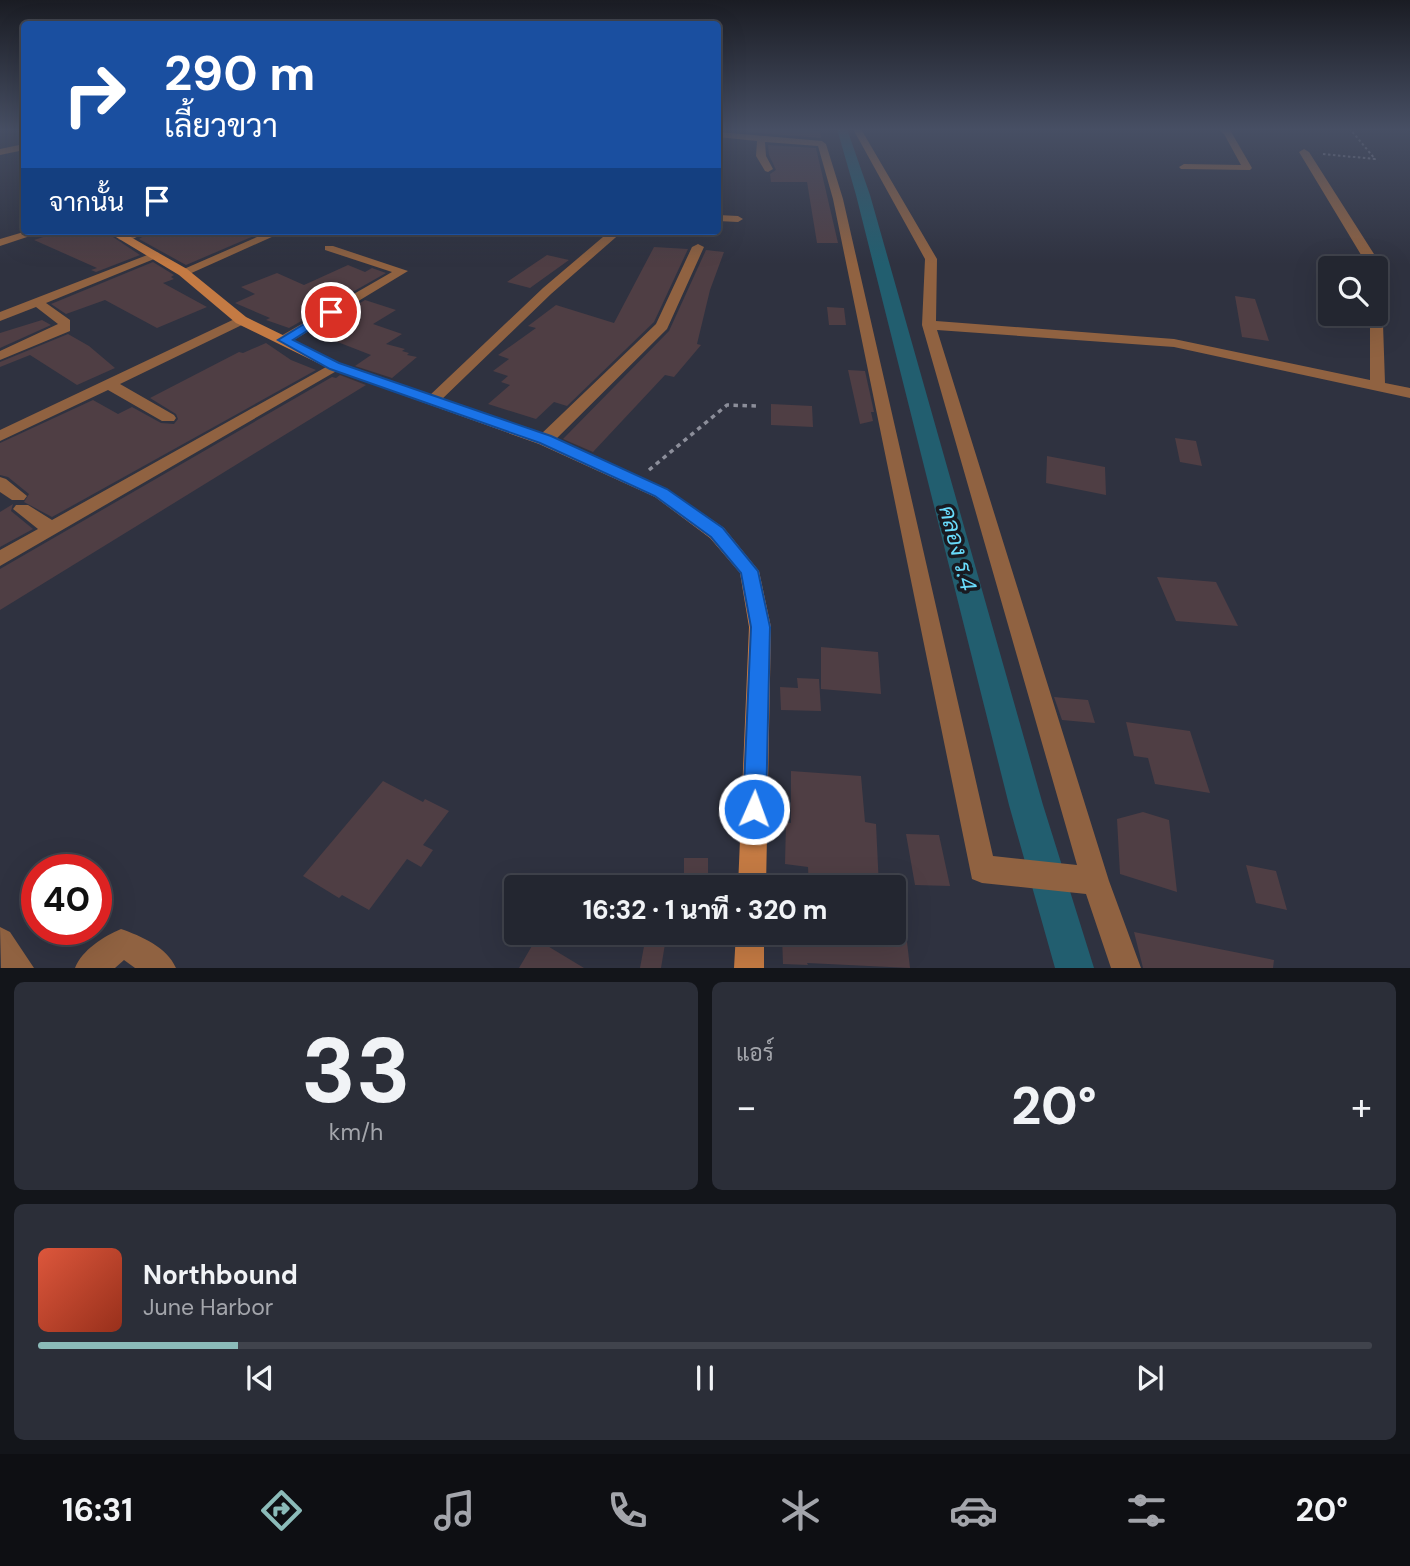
<!DOCTYPE html>
<html lang="th">
<head>
<meta charset="utf-8">
<style>
	body { margin:0; font-family:"DM Sans",Sarabun,sans-serif; background:#2b2e38; color:#f1f3f6; height:100vh; display:flex; flex-direction:column; font-size:26px; white-space:nowrap }
	* { box-sizing:border-box; margin:0 }
	p { font-size:23px; color:#a3a5ab }
	.icon { flex:none; width:38px; height:38px; fill:none; stroke:currentColor; stroke-width:2; stroke-linecap:round; stroke-linejoin:round }
	.map { position:relative; height:968px; overflow:hidden }
	.side { display:flex; flex-direction:column; gap:14px; padding:14px; background:#13151a; flex:1 }
	.side>* { flex:none }
	.top-card { position:absolute; left:21px; top:21px; width:700px; height:214px; border-radius:7px; box-shadow:0 7px 28px #0002,0 0 0 2px #40434c; background:#1a4fa0; color:#fff; overflow:hidden }
	.fabs { position:absolute; left:1318px; top:256px; display:grid; gap:14px }
	.fabs a { display:grid; place-items:center; width:70px; height:70px; border-radius:7px; background:#232630; box-shadow:0 7px 28px #0002,0 0 0 2px #40434c; font-size:35px }
	.speed { position:absolute; left:21px; top:854px; display:flex; gap:14px; font-size:35px; font-weight:700; text-align:center }
	.speed>* { display:grid; place-content:center; width:91px; height:91px; border-radius:50%; background:#232630; box-shadow:0 7px 28px #0002,0 0 0 2px #40434c; line-height:1 }
	.speed .limit { border:10px solid #d22; background:#fff; color:#111 }
	.pin { position:absolute; display:grid; place-items:center; width:60px; height:60px; color:#fff; margin:-30px; border:4px solid #fff; border-radius:50%; box-shadow:0 2px 7px #0007 }
	.me { position:absolute; width:77px; margin:-38px; rotate:2deg; stroke-linejoin:round; filter:drop-shadow(0 0 5px #0008) }
	.turn { display:flex; align-items:center; gap:24px; height:147px; padding:0 28px; font-size:32px }
	.turn .icon { width:91px; height:91px; stroke-width:2.5 }
	.turn b { display:block; font-size:49px; line-height:60px }
	.then { display:flex; align-items:center; height:66px; padding:0 28px; background:#0003; gap:14px; font-size:26px }
	.big { font-size:52px; font-weight:800; line-height:1.1 }
	.side .tile { flex:1; display:flex; flex-direction:column; justify-content:center; gap:10px; min-width:0; padding:0 24px; border-radius:10px; background:#2b2e38 }
	.side .dial { align-items:center; gap:0 }
	.dial b { font-size:91px; line-height:1 }
	.song { display:flex; align-items:center; gap:21px }
	.cover { width:84px; height:84px; border-radius:10px; background:linear-gradient(135deg,hsl(10 70% 55%),hsl(10 70% 35%)) }
	.played { height:7px; border-radius:4px; background:linear-gradient(90deg,#8bbbb9 15%,#40434c 15%) }
	.keys { display:flex; justify-content:space-around; direction:ltr }
	.heat { display:flex; justify-content:space-between; align-items:center; font-size:38px; direction:ltr }
	.side .tiles { flex:1; display:grid; gap:14px; grid-template-columns:1fr 1fr }
	.tile:last-child { grid-column:span 2 }
	.trip { position:absolute; left:504px; top:875px; width:402px; height:70px; border-radius:7px; background:#232630; box-shadow:0 7px 28px #0002,0 0 0 2px #40434c; font-weight:800; line-height:70px; text-align:center }
	.menu { display:flex; height:112px; justify-content:space-around; align-items:center; background:#0e0f13; color:#a3a5ab }
	.menu .icon { width:49px; height:49px }
	.menu .active { color:#8bbbb9 }
	.menu b { font-size:32px; color:#f1f3f6 }
	.map>svg:first-child { display:block }
</style>
</head>
<body>
<div class="map">
<svg width="1410" height="968" viewBox="0 0 1410 968">
	<rect width="100%" height="100%" fill="#2f3240"/>
	<g fill="none" stroke-linecap="round" stroke-linejoin="round">
		<path fill="#225e6f" fill-rule="evenodd" d="M837,129H847L870,195L1043,805L1094,968H1055L1009,805L856,195Z"/>
	</g>
	<path fill="#4f3e44" d="M765,129H813V131H820L821,138L748,132V130Z
		M768,145L816,148L838,243H817L807,182H771L770,174L776,170L769,155Z
		M62,231H104L140,255L96,272L91,270L97,268L34,240Z
		M152,231H275L263,232L186,265L139,239Z
		M654,247L688,249L654,322L567,406L554,402L536,419L488,404L510,385L501,382L508,376L493,371L509,359L498,355L536,328L528,326L556,305L614,323Z
		M706,250L724,252L710,290L697,344L701,345L674,377L665,375L593,452L563,439L669,331Z
		M547,255L569,260L530,288L507,282Z
		M153,262L174,275L171,277L174,279L163,283L207,307L157,328L105,300L66,314L51,304Z
		M348,265L365,272L372,268L386,273L289,328L266,320L270,318L235,303L255,294L241,287L277,273L304,285Z
		M1235,296L1255,299L1269,341L1242,337Z
		M365,300L396,310L373,324L402,334L386,344L405,349L402,351L409,353L407,355L417,357L392,378L355,366L371,355L312,332Z
		M827,307L844,308L846,325H829Z
		M42,320L51,325L0,348V333Z
		M68,334L89,346L115,368L77,385L30,355L0,367V362Z
		M266,343L291,360L316,370L52,517L24,502L29,494L8,477L0,475V443L93,400L118,414L132,407L161,423L174,424L178,419L176,414L150,398L239,352L243,353Z
		M848,370L865,371L874,412H871L873,421L860,424Z
		M340,375L366,385L0,610V569L332,377L336,378Z
		M771,404L812,406L813,427L771,425Z
		M1175,438L1196,441L1202,466L1180,462Z
		M1047,456L1105,467L1106,495L1046,483Z
		M13,504L11,511L33,529L0,547V512Z
		M1157,577L1216,582L1238,626L1176,621Z
		M821,647L878,652L881,694L821,689Z
		M797,678L819,679L821,711L781,710L780,687L798,688Z
		M1054,697L1088,700L1095,723L1062,720Z
		M1126,722L1190,731L1210,793L1155,784L1148,758L1134,756Z
		M791,771L861,776L865,822L876,824L879,887H809L808,867L785,864L786,822L791,823Z
		M383,781L423,802L425,799L449,811L423,845L433,850L421,867L407,859L369,910L342,895L339,898L303,876Z
		M1143,812L1169,820L1177,892L1120,874L1117,819Z
		M906,834L939,835L950,886L915,885Z
		M684,858H708V887H684Z
		M1246,865L1276,871L1287,910L1256,903Z
		M1134,932L1274,960L1273,968H1143Z
		M810,933H906L910,968L807,963L808,965L783,964L782,936H810Z
		M536,939L584,968H519Z
		M645,941L665,944L661,968H640Z"/>
	<g fill="none" stroke-linecap="round" stroke-linejoin="round">
		<path stroke="#8c8e9a" stroke-width="2" stroke-dasharray="2.5 2.5" stroke-linecap="butt" d="M1323,154L1375,159L1350,129"/>
		<path stroke="#8c8e9a" stroke-width="3.5" stroke-dasharray="4.5 4.5" stroke-linecap="butt" d="M649,470L727,405L756,406"/>
		<path fill="#906241" fill-rule="evenodd" d="M853,129H861L937,259L936,321L1174,339L1370,380V313H1376V268H1369L1299,152L1304,149L1309,152L1381,265L1385,383L1410,388V398L1174,347L937,330L1109,881L1141,968H1111L1086,894L982,883L972,879L833,199L818,146L765,142L766,156L773,169L768,172L765,171L756,156L757,141L718,137V132L822,141L826,144L843,199L993,856L1077,865L922,325L925,259Z
			M1218,129L1230,130L1252,168L1250,170L1181,169L1179,167L1184,164L1241,165L1224,134Z
			M24,144V150L0,155V149Z
			M718,215L738,216L743,219L738,222L718,221Z
			M27,231H45L0,246V239Z
			M134,231H150L128,241L118,239Z
			M610,231H623L551,294L439,402H429L426,399L429,396L543,288Z
			M264,234L274,236L187,275L177,272Z
			M698,244L704,247L667,329L551,444H539L537,440L539,436L656,324L692,247Z
			M325,246H333L408,271L289,343H279V337L392,272L325,250Z
			M155,252L159,253V257L46,303L70,320V331L0,360V351L58,324L36,307L0,321V312Z
			M241,316L246,317V323L120,384L174,415L176,418L174,421H162L108,390L0,441V430Z
			M335,362L342,366L340,369L0,566V550L38,529L13,509L16,505H28L52,520Z
			M0,477L6,479L27,496L24,500H12L0,492Z
			M0,927L10,932L34,968H1Z
			M121,929C141,936 167,947 176,968H135L124,960L115,968H75C82,950 104,936 121,929Z"/>
		<path fill="#c47a43" fill-rule="evenodd" d="M106,231H120L187,269L246,317L340,363L551,436L667,489L724,528L759,571L771,627L766,887H738L749,627L740,573L710,538L655,497L539,444L330,369L236,323L179,275Z
			M736,933H764V968H734Z"/>
	</g>
	<linearGradient id="sky" x2="0" y2="1"><stop stop-color="#1a1c23"/><stop offset="0.49" stop-color="#474f64"/><stop offset="1" stop-color="#474f64" stop-opacity="0"/></linearGradient>
	<rect width="1410" height="264" fill="url(#sky)"/>
	<path fill="#1a73e8" stroke="#114b97" stroke-width="2" d="M327,310L337,312L293,340L339,363L551,436L667,489L723,528L758,571L770,627L766,809L763,817L754,820L746,817L743,809L751,627L741,573L711,537L655,496L540,443L330,369L278,340Z"/>
	<g text-anchor="middle" dominant-baseline="central" stroke-width="7" stroke-linejoin="round" paint-order="stroke">
		<g font-size="23" font-style="italic" fill="#69dbfb" stroke="#191a21">
			<text transform="translate(958 548) rotate(75)">คลอง ร.4</text>
		</g>
	</g>
</svg>
<div class="fabs">
<a><svg class="icon" aria-label="search" viewBox="0 0 24 24"><circle cx="10" cy="10" r="6"/><path d="M15 15l6 6"/></svg></a>
</div>
<div class="speed"><div class="limit">40</div></div>
<div class="pin" style="left:331px;top:312px;background:#d93025"><svg class="icon" aria-label="arrive" viewBox="0 0 24 24"><path d="M6 21V4h12l-3 4 3 4H6"/></svg></div>
<svg class="me" style="left:754px;top:809px" viewBox="-20 -20 40 40"><circle r="17" fill="#1a73e8" stroke="#fff" stroke-width="3"/><path d="M0-11L8 9 0 5-8 9z" fill="#fff"/></svg>
<div class="trip">16:32 · 1 นาที · 320 m</div>
<div class="top-card">
<div class="turn"><svg class="icon" aria-label="right" viewBox="0 0 24 24"><path d="M7 20v-9h11M14 6l5 5-5 5"/></svg><div><b>290 m</b>เลี้ยวขวา</div></div>
<div class="then">จากนั้น<svg class="icon" aria-label="arrive" viewBox="0 0 24 24"><path d="M6 21V4h12l-3 4 3 4H6"/></svg></div>
</div>
</div>
<section class="side">
<div class="tiles">
<div class="tile dial"><b>33</b><p>km/h</p></div>
<div class="tile"><p>แอร์</p>
<div class="heat"><a>−</a><b class="big">20°</b><a>+</a></div>
</div>
<div class="tile">
<div class="song"><i class="cover"></i><div><b>Northbound</b><p>June Harbor</p></div></div>
<div class="played"></div>
<div class="keys"><svg class="icon" aria-label="previous" viewBox="0 0 24 24"><path d="M18 5L8 12l10 7zM5 5v14"/></svg><svg class="icon" aria-label="pause" viewBox="0 0 24 24"><path d="M8 5v14M16 5v14"/></svg><svg class="icon" aria-label="next" viewBox="0 0 24 24"><path d="M6 5l10 7-10 7zM19 5v14"/></svg></div>
</div>
</div>
</section>
<nav class="menu">
<b>16:31</b>
<svg class="icon active" aria-label="directions" viewBox="0 0 24 24"><path d="M12 3l9 9-9 9-9-9zM9 14v-3h6M13 9l2 2-2 2"/></svg>
<svg class="icon" aria-label="music" viewBox="0 0 24 24"><path d="M9 18V5l10-2v13"/><circle cx="6" cy="18" r="3"/><circle cx="16" cy="16" r="3"/></svg>
<svg class="icon" aria-label="phone" viewBox="0 0 24 24"><path d="M5 4h4l2 5-3 2q2 4 5 5l2-3 5 2v4C11 20 4 13 5 4z"/></svg>
<svg class="icon" aria-label="climate" viewBox="0 0 24 24"><path d="M12 3v18M4 7l16 10M4 17L20 7"/></svg>
<svg class="icon" aria-label="car" viewBox="0 0 24 24"><path d="M5 17H2v-5l4-1 3-4h7l3 4 3 1v5h-3M9 17h6M6 11h13"/><circle cx="7" cy="17" r="2"/><circle cx="17" cy="17" r="2"/></svg>
<svg class="icon" aria-label="filters" viewBox="0 0 24 24"><path d="M4 7h16M4 17h16"/><circle cx="9" cy="7" r="2"/><circle cx="15" cy="17" r="2"/></svg>
<b>20°</b>
</nav>
</body>
</html>
